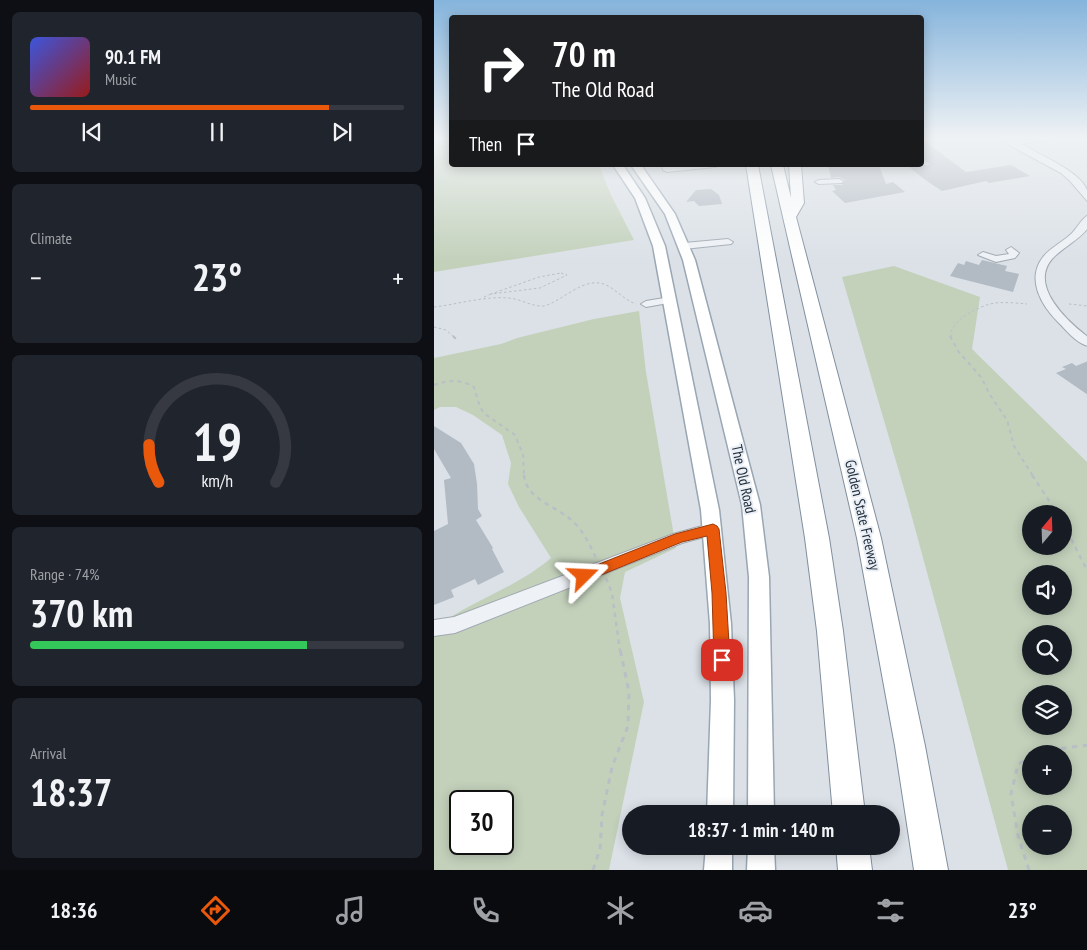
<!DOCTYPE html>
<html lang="en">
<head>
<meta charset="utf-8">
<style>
	body { margin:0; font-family:"PT Sans Narrow",sans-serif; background:#20242c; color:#f1f3f6; height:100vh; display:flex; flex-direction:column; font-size:19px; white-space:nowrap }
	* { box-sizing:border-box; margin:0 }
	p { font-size:16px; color:#9ea1a6 }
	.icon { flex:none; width:28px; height:28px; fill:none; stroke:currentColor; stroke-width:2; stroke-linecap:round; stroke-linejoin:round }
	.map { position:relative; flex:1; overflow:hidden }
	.details { display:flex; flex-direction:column; gap:12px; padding:12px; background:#0d0f14; width:434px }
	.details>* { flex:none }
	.hud { position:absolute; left:15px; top:15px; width:475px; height:152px; border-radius:5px; box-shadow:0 2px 12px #0003; background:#202124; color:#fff; overflow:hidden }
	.needle { width:32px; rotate:19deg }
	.buttons { position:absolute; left:588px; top:505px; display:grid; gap:10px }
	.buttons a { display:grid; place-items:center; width:50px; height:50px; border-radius:50%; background:#171b24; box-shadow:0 2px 12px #0003; font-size:25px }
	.speed { position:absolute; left:15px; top:790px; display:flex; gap:10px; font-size:25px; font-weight:700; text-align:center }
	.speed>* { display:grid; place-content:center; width:65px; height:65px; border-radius:50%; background:#171b24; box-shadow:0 2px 12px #0003; line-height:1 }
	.speed .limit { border:2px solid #111; border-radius:8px; background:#fff; color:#111 }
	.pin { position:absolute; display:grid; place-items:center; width:42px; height:42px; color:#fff; margin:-21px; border-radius:10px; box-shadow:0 2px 8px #0006 }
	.me { position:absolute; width:55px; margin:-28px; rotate:69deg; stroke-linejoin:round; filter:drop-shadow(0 0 4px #0008) }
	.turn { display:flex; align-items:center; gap:18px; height:105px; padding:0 20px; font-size:22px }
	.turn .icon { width:65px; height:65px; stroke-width:2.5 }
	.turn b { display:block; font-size:35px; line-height:42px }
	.then { display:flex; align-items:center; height:48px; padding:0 20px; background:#0003; gap:10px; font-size:19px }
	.big { font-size:38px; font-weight:600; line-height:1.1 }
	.details .widget { flex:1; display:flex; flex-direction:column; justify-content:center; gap:8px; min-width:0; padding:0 18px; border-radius:8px; background:#20242c }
	.details .dial { align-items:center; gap:0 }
	.dial svg { height:130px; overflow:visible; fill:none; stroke:#363941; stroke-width:7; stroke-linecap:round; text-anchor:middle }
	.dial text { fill:#f1f3f6; stroke:none }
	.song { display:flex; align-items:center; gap:15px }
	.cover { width:60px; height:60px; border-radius:8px; background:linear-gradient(135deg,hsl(230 70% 55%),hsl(0 70% 35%)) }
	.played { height:5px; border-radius:2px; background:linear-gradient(90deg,#ea580c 80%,#363941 80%) }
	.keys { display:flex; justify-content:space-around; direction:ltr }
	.heat { display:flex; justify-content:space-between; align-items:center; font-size:28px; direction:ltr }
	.charge { height:8px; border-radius:4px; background:linear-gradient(90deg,#34c759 74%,#363941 0) }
	.trip { position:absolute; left:188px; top:805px; width:278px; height:50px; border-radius:25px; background:#171b24; box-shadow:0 2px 12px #0003; font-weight:600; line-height:50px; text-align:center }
	.tab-bar { display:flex; height:80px; justify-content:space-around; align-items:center; background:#090b0e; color:#9ea1a6 }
	.tab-bar .icon { width:35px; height:35px }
	.tab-bar .selected { color:#ea580c }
	.tab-bar b { font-size:22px; color:#f1f3f6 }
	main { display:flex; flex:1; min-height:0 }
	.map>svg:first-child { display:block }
</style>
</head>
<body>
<main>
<section class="details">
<div class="widget">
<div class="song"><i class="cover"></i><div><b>90.1 FM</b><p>Music</p></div></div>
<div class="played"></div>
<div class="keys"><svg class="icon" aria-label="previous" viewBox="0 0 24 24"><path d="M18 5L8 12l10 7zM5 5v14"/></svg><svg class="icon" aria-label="pause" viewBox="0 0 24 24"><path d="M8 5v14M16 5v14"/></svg><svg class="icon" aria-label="next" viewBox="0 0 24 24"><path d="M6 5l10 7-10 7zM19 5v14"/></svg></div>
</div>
<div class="widget"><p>Climate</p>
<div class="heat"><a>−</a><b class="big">23°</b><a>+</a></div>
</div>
<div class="widget dial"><svg viewBox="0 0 100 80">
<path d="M14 69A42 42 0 1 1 86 69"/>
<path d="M14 69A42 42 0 0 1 8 46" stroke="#ea580c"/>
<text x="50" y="56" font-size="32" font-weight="700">19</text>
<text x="50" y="72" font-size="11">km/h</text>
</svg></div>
<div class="widget"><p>Range · 74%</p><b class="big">370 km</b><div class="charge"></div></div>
<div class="widget"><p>Arrival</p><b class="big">18:37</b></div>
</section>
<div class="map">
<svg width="654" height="870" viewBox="0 0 654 870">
	<rect width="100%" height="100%" fill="#dbe1e7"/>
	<path fill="#c3d1bb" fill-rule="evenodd" d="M0,139H17L18,165H165L176,193L200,240L0,272Z
		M460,266L546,297L538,349L653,462V870H574L473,499L408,277ZM596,514H629V546H596ZM596,574H629V606H596ZM596,634H629V666H596ZM596,694H629V726H596ZM596,754H629V786H596ZM596,814H629V846H596Z
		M205,311L212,372L242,548L191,572L186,598L210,702L175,870H0V628C37,601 82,588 117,558L85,507L74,484L77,463L68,435L39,415L22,407H6L0,410V358L67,344L83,338L160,319ZM26,801H69V844H26Z"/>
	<path fill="#b2bac4" d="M488,139L532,172L577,165L596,176L555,183L552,181L508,191L490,179L473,165H496L488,158Z
		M394,165H445L452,184L459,182L471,192L411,203L398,191L402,190L399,185H408L411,180L405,177L397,178Z
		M277,189L285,195L288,204L265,206L260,201L252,202L262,190Z
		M548,260L573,266L571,271L585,274L579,292L516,276L524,263L530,265L532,261L545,265Z
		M654,361V395L622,373L632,369L628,367L638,363L642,366Z
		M0,426L27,443L40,464L43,484L44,509L48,516L42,520L59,548L58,549L70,572L44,585L41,579L17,590L20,597L0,605V531L14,524L10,480L17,478L0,449Z"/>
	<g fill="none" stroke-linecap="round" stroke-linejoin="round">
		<defs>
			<path id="minor" d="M569,139H623L587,144C604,154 646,171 653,190C654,194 654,199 654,202L636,181L627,173L575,145Z
				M228,165H236V167L285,165L281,167L233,172L229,170Z
				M405,179L409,181L408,183L385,184L381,182L385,180Z
				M654,215V228C644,241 629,247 618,259C595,286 633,321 654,337V346C642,343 632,330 624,322C607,305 592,279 609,257C616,248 627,243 636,235C642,230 647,219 654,215Z
				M294,239L299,242L297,244L250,249L245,246L250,243Z
				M577,247L585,253L581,258L562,262L544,255L549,252L562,256L575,254L572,250Z
				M236,297L240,298L241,300L240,302L212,307L207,304L212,301Z
				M279,523L285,525L287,529L285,533L248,543L21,633L0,636V620L20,617L239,534Z"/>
			<path id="major" d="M179,165H189L211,198L231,246L285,510L297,624L300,700L299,814H273L277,700L276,624L267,510L219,246L201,198Z
				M197,165H207L241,214L261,260L326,505L335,577L340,814H314L315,577L308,505L249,260L231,214Z
				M272,846H298V870H270Z
				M314,846H340L341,870H313Z"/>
			<path id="highway" d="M312,165H324L395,538L409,631L431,814H399L383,631L371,538Z
				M337,165H349L357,198L355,165H367L370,203L362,217L447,538L491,746L514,870H480L461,746L423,538Z
				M402,846H435L438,870H404Z"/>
		</defs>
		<use href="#minor" stroke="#a0a8b1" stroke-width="2"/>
		<use href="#major" stroke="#99a6b3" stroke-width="3"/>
		<use href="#highway" stroke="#818f9e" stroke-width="2"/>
		<path stroke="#b9bfc5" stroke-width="1" stroke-dasharray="2.5 2.5" stroke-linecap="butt" d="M127,273L133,275L106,288L57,294L105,277Z
			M50,297L57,294
			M635,304L654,306
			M0,307C25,304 50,296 75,298C87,299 98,307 110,306C129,301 151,275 172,285C183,290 190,300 202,304
			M0,327L12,330L20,337
			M517,337C515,320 547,305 561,303C572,302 583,303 593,304"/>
		<path stroke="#b9bfc5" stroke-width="2" stroke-dasharray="4 4" stroke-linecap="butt" d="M19,336L23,340
			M516,336L524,351L547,377L556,395L573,420L580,446L599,476
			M0,385C14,380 27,379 40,387L46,407L51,414L81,435L89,455L90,476"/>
		<path stroke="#b9bfc5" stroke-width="2.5" stroke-dasharray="4.5 4.5" stroke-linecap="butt" d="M90,475C92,499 120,505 136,519C148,528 156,545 162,558
			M598,475L624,514
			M629,523L654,572
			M172,578L178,593L186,651"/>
		<path stroke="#b9bfc5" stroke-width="3" stroke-dasharray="5.5 5.5" stroke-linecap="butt" d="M606,754L614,750L654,745
			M159,870L166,849L168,815L178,767L194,726L195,692L186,649
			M595,870L584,836L577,794L584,764L596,758"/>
		<use href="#minor" fill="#eef1f5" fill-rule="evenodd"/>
		<use href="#major" fill="#fff" fill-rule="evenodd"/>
		<use href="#highway" fill="#fff" fill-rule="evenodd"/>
	</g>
	<linearGradient id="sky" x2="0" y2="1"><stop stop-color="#85b4dc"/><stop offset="0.53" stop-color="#eff2f4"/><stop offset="1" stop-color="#eff2f4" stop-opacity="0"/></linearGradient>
	<rect width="654" height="261" fill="url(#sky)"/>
	<path fill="#ea580c" stroke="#983908" d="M279,524L283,526L285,529L292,593L296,660L293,665L288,667L282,665L280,660L278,593L273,536L248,542L150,582L145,580L143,576L145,572L241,534Z"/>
	<g text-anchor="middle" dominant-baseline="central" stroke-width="4" stroke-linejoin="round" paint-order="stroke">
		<g font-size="15" fill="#24303e" stroke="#eaeff5">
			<text transform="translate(310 479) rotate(78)">The Old Road</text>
			<text transform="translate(429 515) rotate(77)">Golden State Freeway</text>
		</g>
	</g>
</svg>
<div class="buttons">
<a><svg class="needle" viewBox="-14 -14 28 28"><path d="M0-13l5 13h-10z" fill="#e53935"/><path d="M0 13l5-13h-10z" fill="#9ea1a6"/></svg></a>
<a><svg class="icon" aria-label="sound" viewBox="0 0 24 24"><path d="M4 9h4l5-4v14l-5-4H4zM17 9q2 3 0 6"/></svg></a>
<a><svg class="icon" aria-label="search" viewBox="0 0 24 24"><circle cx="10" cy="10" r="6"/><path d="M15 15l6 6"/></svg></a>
<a><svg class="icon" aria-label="layers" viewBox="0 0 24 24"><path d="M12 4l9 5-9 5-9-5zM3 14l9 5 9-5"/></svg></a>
<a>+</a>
<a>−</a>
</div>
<div class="speed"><div class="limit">30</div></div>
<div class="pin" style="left:288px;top:660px;background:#d93025"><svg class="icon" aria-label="arrive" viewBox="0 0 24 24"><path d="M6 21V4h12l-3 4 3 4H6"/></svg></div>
<svg class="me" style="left:150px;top:576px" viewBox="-20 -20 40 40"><path d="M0-17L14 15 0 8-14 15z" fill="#ea580c" stroke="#fff" stroke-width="4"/></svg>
<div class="trip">18:37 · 1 min · 140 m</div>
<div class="hud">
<div class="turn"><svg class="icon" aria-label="right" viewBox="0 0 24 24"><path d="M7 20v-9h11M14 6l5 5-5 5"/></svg><div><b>70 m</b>The Old Road</div></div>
<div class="then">Then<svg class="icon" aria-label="arrive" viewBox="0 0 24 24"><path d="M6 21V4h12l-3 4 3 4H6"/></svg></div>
</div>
</div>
</main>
<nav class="tab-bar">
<b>18:36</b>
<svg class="icon selected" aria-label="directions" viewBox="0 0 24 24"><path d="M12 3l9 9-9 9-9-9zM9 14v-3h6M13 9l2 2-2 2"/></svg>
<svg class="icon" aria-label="music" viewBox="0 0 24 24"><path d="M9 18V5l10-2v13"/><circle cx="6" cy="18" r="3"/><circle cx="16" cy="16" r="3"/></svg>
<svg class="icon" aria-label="phone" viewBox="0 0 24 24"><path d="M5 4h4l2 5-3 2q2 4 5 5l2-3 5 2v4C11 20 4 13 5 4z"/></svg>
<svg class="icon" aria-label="climate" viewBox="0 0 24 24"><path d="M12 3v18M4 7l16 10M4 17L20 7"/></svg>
<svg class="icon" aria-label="car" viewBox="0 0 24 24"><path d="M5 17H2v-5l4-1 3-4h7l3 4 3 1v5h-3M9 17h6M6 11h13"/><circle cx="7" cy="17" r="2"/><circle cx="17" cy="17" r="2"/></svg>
<svg class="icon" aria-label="filters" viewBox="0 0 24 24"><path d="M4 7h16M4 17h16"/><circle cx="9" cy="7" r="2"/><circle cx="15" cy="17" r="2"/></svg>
<b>23°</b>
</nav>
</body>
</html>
